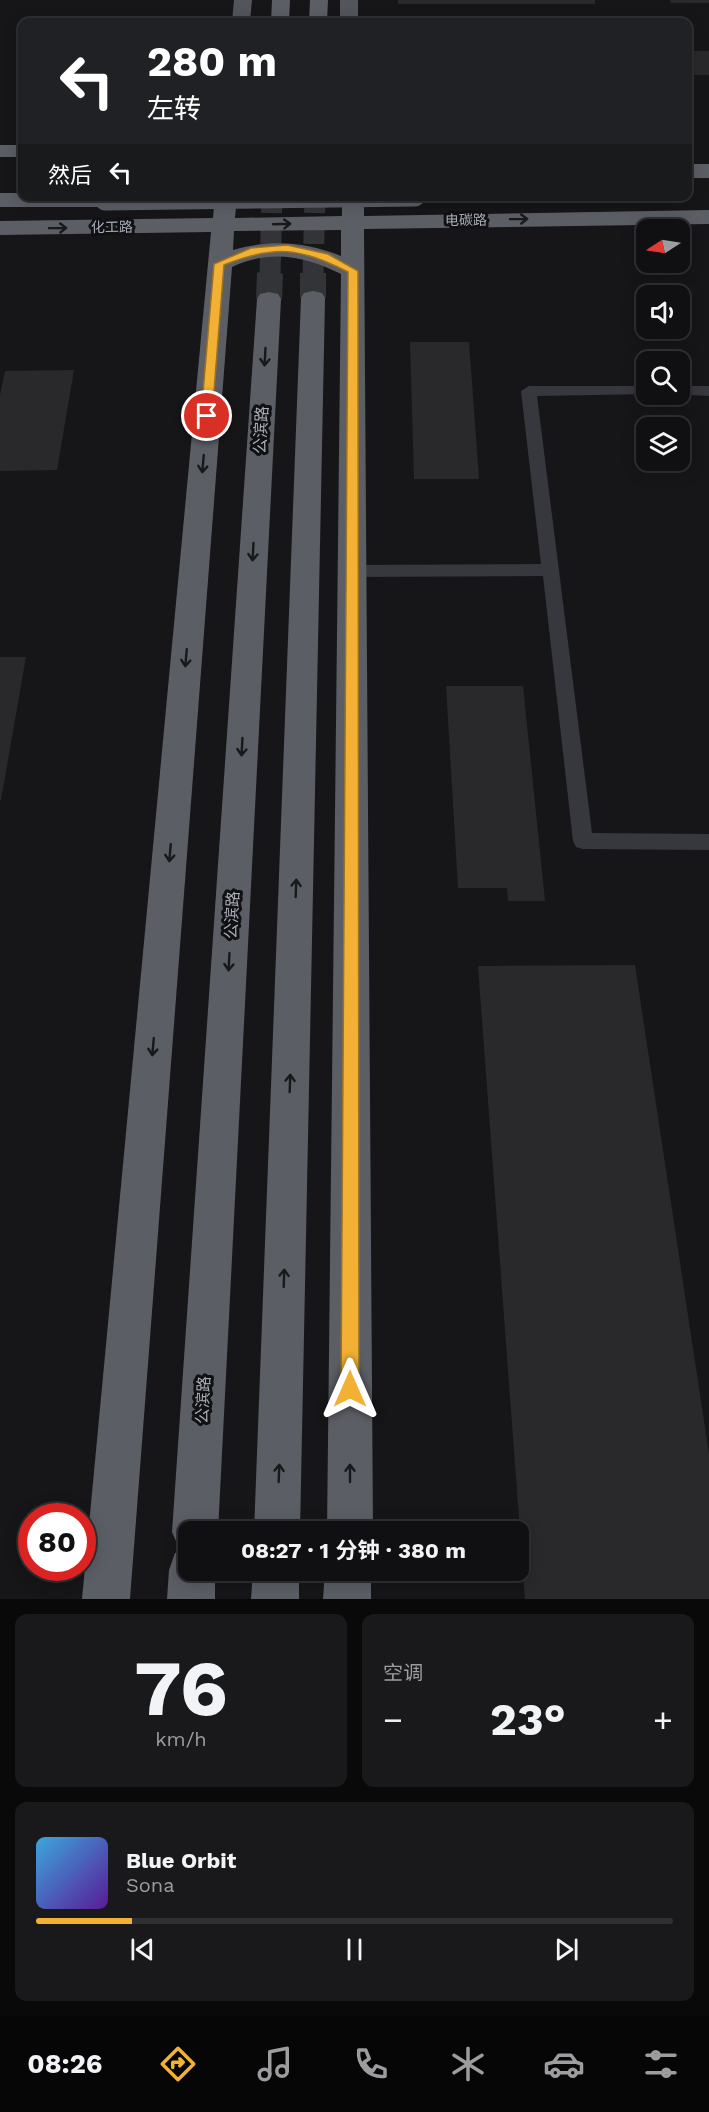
<!DOCTYPE html>
<html lang="zh">
<head>
<meta charset="utf-8">
<style>
	body { margin:0; font-family:"Work Sans","Noto Sans SC",sans-serif; background:#19191b; color:#f1f3f6; height:100vh; display:flex; flex-direction:column; font-size:22px; white-space:nowrap }
	* { box-sizing:border-box; margin:0 }
	p { font-size:20px; color:#9c9d9f }
	.icon { flex:none; width:33px; height:33px; fill:none; stroke:currentColor; stroke-width:2; stroke-linecap:round; stroke-linejoin:round }
	.map { position:relative; height:1599px; overflow:hidden }
	.panel { display:flex; flex-direction:column; gap:15px; padding:15px; background:#09090a; flex:1 }
	.panel>* { flex:none }
	.hud { position:absolute; left:18px; top:18px; width:674px; height:183px; border-radius:12px; box-shadow:0 3px 15px #0003,0 0 0 2px #303032; background:#202124; color:#fff; overflow:hidden }
	.needle { width:39px; rotate:258deg }
	.buttons { position:absolute; left:636px; top:219px; display:grid; gap:12px }
	.buttons a { display:grid; place-items:center; width:54px; height:54px; border-radius:12px; background:#101012; box-shadow:0 3px 15px #0003,0 0 0 2px #303032; font-size:30px }
	.speed { position:absolute; left:18px; top:1503px; display:flex; gap:12px; font-size:30px; font-weight:700; text-align:center }
	.speed>* { display:grid; place-content:center; width:78px; height:78px; border-radius:50%; background:#101012; box-shadow:0 3px 15px #0003,0 0 0 2px #303032; line-height:1 }
	.speed .limit { border:9px solid #d22; background:#fff; color:#111 }
	.pin { position:absolute; display:grid; place-items:center; width:51px; height:51px; color:#fff; margin:-26px; border:3px solid #fff; border-radius:50%; box-shadow:0 2px 6px #0007 }
	.me { position:absolute; width:66px; margin:-33px; rotate:0deg; stroke-linejoin:round; filter:drop-shadow(0 0 4px #0008) }
	.turn { display:flex; align-items:center; gap:21px; height:126px; padding:0 30px; font-size:27px }
	.turn .icon { width:78px; height:78px; stroke-width:2.5 }
	.turn b { display:block; font-size:42px; line-height:51px }
	.then { display:flex; align-items:center; height:57px; padding:0 30px; background:#0003; gap:12px; font-size:22px }
	.big { font-size:45px; font-weight:700; line-height:1.1 }
	.panel .tile { flex:1; display:flex; flex-direction:column; justify-content:center; gap:9px; min-width:0; padding:0 21px; border-radius:12px; background:#19191b }
	.panel .dial { align-items:center; gap:0 }
	.dial b { font-size:78px; line-height:1 }
	.song { display:flex; align-items:center; gap:18px }
	.cover { width:72px; height:72px; border-radius:9px; background:linear-gradient(135deg,hsl(200 70% 55%),hsl(270 70% 35%)) }
	.played { height:6px; border-radius:3px; background:linear-gradient(90deg,#f2b134 15%,#303032 15%) }
	.keys { display:flex; justify-content:space-around; direction:ltr }
	.heat { display:flex; justify-content:space-between; align-items:center; font-size:33px; direction:ltr }
	.panel .tiles { flex:1; display:grid; gap:15px; grid-template-columns:1fr 1fr }
	.tile:last-child { grid-column:span 2 }
	.trip { position:absolute; left:178px; top:1521px; width:351px; height:60px; border-radius:12px; background:#101012; box-shadow:0 3px 15px #0003,0 0 0 2px #303032; font-weight:700; line-height:60px; text-align:center }
	.tabs { display:flex; height:96px; justify-content:space-around; align-items:center; background:#060607; color:#9c9d9f }
	.tabs .icon { width:42px; height:42px }
	.tabs .current { color:#f2b134 }
	.tabs b { font-size:27px; color:#f1f3f6 }
	.map>svg:first-child { display:block }
</style>
</head>
<body>
<div class="map">
<svg width="709" height="1599" viewBox="0 0 709 1599">
	<rect width="100%" height="100%" fill="#161618"/>
	<path fill="#29292c" d="M398,0H595V4H398Z
		M670,0H709V3H671Z
		M687,51H709V75H687Z
		M410,342H469L479,479H414Z
		M74,370L57,470L0,471V395L5,371Z
		M0,657H26L1,800H0Z
		M446,686H523L545,901H508L507,888H458Z
		M635,965L709,1454V1599H525L478,966Z"/>
	<g fill="none" stroke-linecap="round" stroke-linejoin="round">
		<path stroke="#333438" stroke-width="21" stroke-dasharray="21 10" stroke-linecap="butt" d="M270,275L272,196
			M313,275L315,196"/>
		<path stroke="#333438" stroke-width="26" stroke-dasharray="26 14" stroke-linecap="butt" d="M313,298V273
			M269,299L270,273"/>
		<path fill="#37383d" fill-rule="evenodd" d="M529,386H646V394H650L537,396L592,833L709,834V850L583,849L576,847L573,841L543,576L352,577L343,571L352,565L541,564L521,391Z
			M709,386V396L676,394H680V386Z"/>
		<path fill="#53555c" fill-rule="evenodd" d="M234,0H252L250,22H232Z
			M340,0H358V22H340Z"/>
		<path fill="#5b5e65" fill-rule="evenodd" d="M272,0H290L289,22H271Z
			M310,0H328L327,22H309Z
			M0,145H22V157H0Z
			M687,164H709V178H687Z
			M0,193H22V196H114L116,200L113,205L105,207H0Z
			M215,196H237L235,218L342,216V196H364V216L709,210V224L364,229L373,1532H327L341,274C305,256 270,249 232,267L130,1599H82L211,232L0,235V221L213,218ZM341,230V256C305,242 271,239 233,250L234,231Z
			M313,291L322,293L325,298L300,1532H254L301,298L304,293Z
			M269,292L278,294L281,299L218,1532H189V1570H215V1599H167L169,1570L175,1553L183,1550L179,1548L172,1532L257,299L260,294Z
			M253,1570H299V1599H251Z
			M325,1570H371V1599H323Z"/>
		<path stroke="#5b5e65" stroke-width="21" d="M105,200L415,196"/>
	</g>
	<defs><path id="oneway-shaft" d="M-6 0H5M1.5-3L5.5 0L1.5 3" fill="none" stroke-width="1.6" stroke-linecap="round" stroke-linejoin="round" transform="scale(1.5)"/></defs>
	<g stroke="#18191b">
		<use href="#oneway-shaft" transform="translate(519 219) rotate(-1)"/>
		<use href="#oneway-shaft" transform="translate(282 224) rotate(-2)"/>
		<use href="#oneway-shaft" transform="translate(58 228) rotate(-1)"/>
		<use href="#oneway-shaft" transform="translate(265 357) rotate(93)"/>
		<use href="#oneway-shaft" transform="translate(203 464) rotate(95)"/>
		<use href="#oneway-shaft" transform="translate(253 552) rotate(93)"/>
		<use href="#oneway-shaft" transform="translate(186 658) rotate(95)"/>
		<use href="#oneway-shaft" transform="translate(242 747) rotate(93)"/>
		<use href="#oneway-shaft" transform="translate(170 853) rotate(95)"/>
		<use href="#oneway-shaft" transform="translate(296 888) rotate(-88)"/>
		<use href="#oneway-shaft" transform="translate(229 962) rotate(93)"/>
		<use href="#oneway-shaft" transform="translate(153 1047) rotate(95)"/>
		<use href="#oneway-shaft" transform="translate(290 1083) rotate(-88)"/>
		<use href="#oneway-shaft" transform="translate(284 1278) rotate(-88)"/>
		<use href="#oneway-shaft" transform="translate(279 1473) rotate(-88)"/>
		<use href="#oneway-shaft" transform="translate(350 1473) rotate(-90)"/>
	</g>
	<path fill="#f2b134" stroke="#9d7322" stroke-width="1.5" d="M287,245L328,254L358,271L359,1389L357,1396L350,1398L344,1396L341,1389L348,272C300,247 274,245 224,265L212,416L207,420L201,416L214,264L251,248Z"/>
	<g text-anchor="middle" dominant-baseline="central" stroke-width="6" stroke-linejoin="round" paint-order="stroke">
		<g font-size="14" fill="#a8adb8" stroke="#111113">
			<text transform="translate(466 220) rotate(-1)">电碳路</text>
			<text transform="translate(112 227) rotate(-1)">化工路</text>
		</g>
		<g font-size="16" fill="#a8adb8" stroke="#111113">
			<text transform="translate(261 430) rotate(-87)">公滨路</text>
			<text transform="translate(232 915) rotate(-87)">公滨路</text>
			<text transform="translate(203 1400) rotate(-87)">公滨路</text>
		</g>
	</g>
</svg>
<div class="buttons">
<a><svg class="needle" viewBox="-14 -14 28 28"><path d="M0-13l5 13h-10z" fill="#e53935"/><path d="M0 13l5-13h-10z" fill="#9c9d9f"/></svg></a>
<a><svg class="icon" aria-label="sound" viewBox="0 0 24 24"><path d="M4 9h4l5-4v14l-5-4H4zM17 9q2 3 0 6"/></svg></a>
<a><svg class="icon" aria-label="search" viewBox="0 0 24 24"><circle cx="10" cy="10" r="6"/><path d="M15 15l6 6"/></svg></a>
<a><svg class="icon" aria-label="layers" viewBox="0 0 24 24"><path d="M12 4l9 5-9 5-9-5zM3 14l9 5 9-5"/></svg></a>
</div>
<div class="speed"><div class="limit">80</div></div>
<div class="pin" style="left:207px;top:416px;background:#d93025"><svg class="icon" aria-label="arrive" viewBox="0 0 24 24"><path d="M6 21V4h12l-3 4 3 4H6"/></svg></div>
<svg class="me" style="left:350px;top:1389px" viewBox="-20 -20 40 40"><path d="M0-17L14 15 0 8-14 15z" fill="#f2b134" stroke="#fff" stroke-width="4"/></svg>
<div class="trip">08:27 · 1 分钟 · 380 m</div>
<div class="hud">
<div class="turn"><svg class="icon" aria-label="left" viewBox="0 0 24 24"><path d="M17 20v-9H6M10 6l-5 5 5 5"/></svg><div><b>280 m</b>左转</div></div>
<div class="then">然后<svg class="icon" aria-label="left" viewBox="0 0 24 24"><path d="M17 20v-9H6M10 6l-5 5 5 5"/></svg></div>
</div>
</div>
<section class="panel">
<div class="tiles">
<div class="tile dial"><b>76</b><p>km/h</p></div>
<div class="tile"><p>空调</p>
<div class="heat"><a>−</a><b class="big">23°</b><a>+</a></div>
</div>
<div class="tile">
<div class="song"><i class="cover"></i><div><b>Blue Orbit</b><p>Sona</p></div></div>
<div class="played"></div>
<div class="keys"><svg class="icon" aria-label="previous" viewBox="0 0 24 24"><path d="M18 5L8 12l10 7zM5 5v14"/></svg><svg class="icon" aria-label="pause" viewBox="0 0 24 24"><path d="M8 5v14M16 5v14"/></svg><svg class="icon" aria-label="next" viewBox="0 0 24 24"><path d="M6 5l10 7-10 7zM19 5v14"/></svg></div>
</div>
</div>
</section>
<nav class="tabs">
<b>08:26</b>
<svg class="icon current" aria-label="directions" viewBox="0 0 24 24"><path d="M12 3l9 9-9 9-9-9zM9 14v-3h6M13 9l2 2-2 2"/></svg>
<svg class="icon" aria-label="music" viewBox="0 0 24 24"><path d="M9 18V5l10-2v13"/><circle cx="6" cy="18" r="3"/><circle cx="16" cy="16" r="3"/></svg>
<svg class="icon" aria-label="phone" viewBox="0 0 24 24"><path d="M5 4h4l2 5-3 2q2 4 5 5l2-3 5 2v4C11 20 4 13 5 4z"/></svg>
<svg class="icon" aria-label="climate" viewBox="0 0 24 24"><path d="M12 3v18M4 7l16 10M4 17L20 7"/></svg>
<svg class="icon" aria-label="car" viewBox="0 0 24 24"><path d="M5 17H2v-5l4-1 3-4h7l3 4 3 1v5h-3M9 17h6M6 11h13"/><circle cx="7" cy="17" r="2"/><circle cx="17" cy="17" r="2"/></svg>
<svg class="icon" aria-label="filters" viewBox="0 0 24 24"><path d="M4 7h16M4 17h16"/><circle cx="9" cy="7" r="2"/><circle cx="15" cy="17" r="2"/></svg>
</nav>
</body>
</html>
